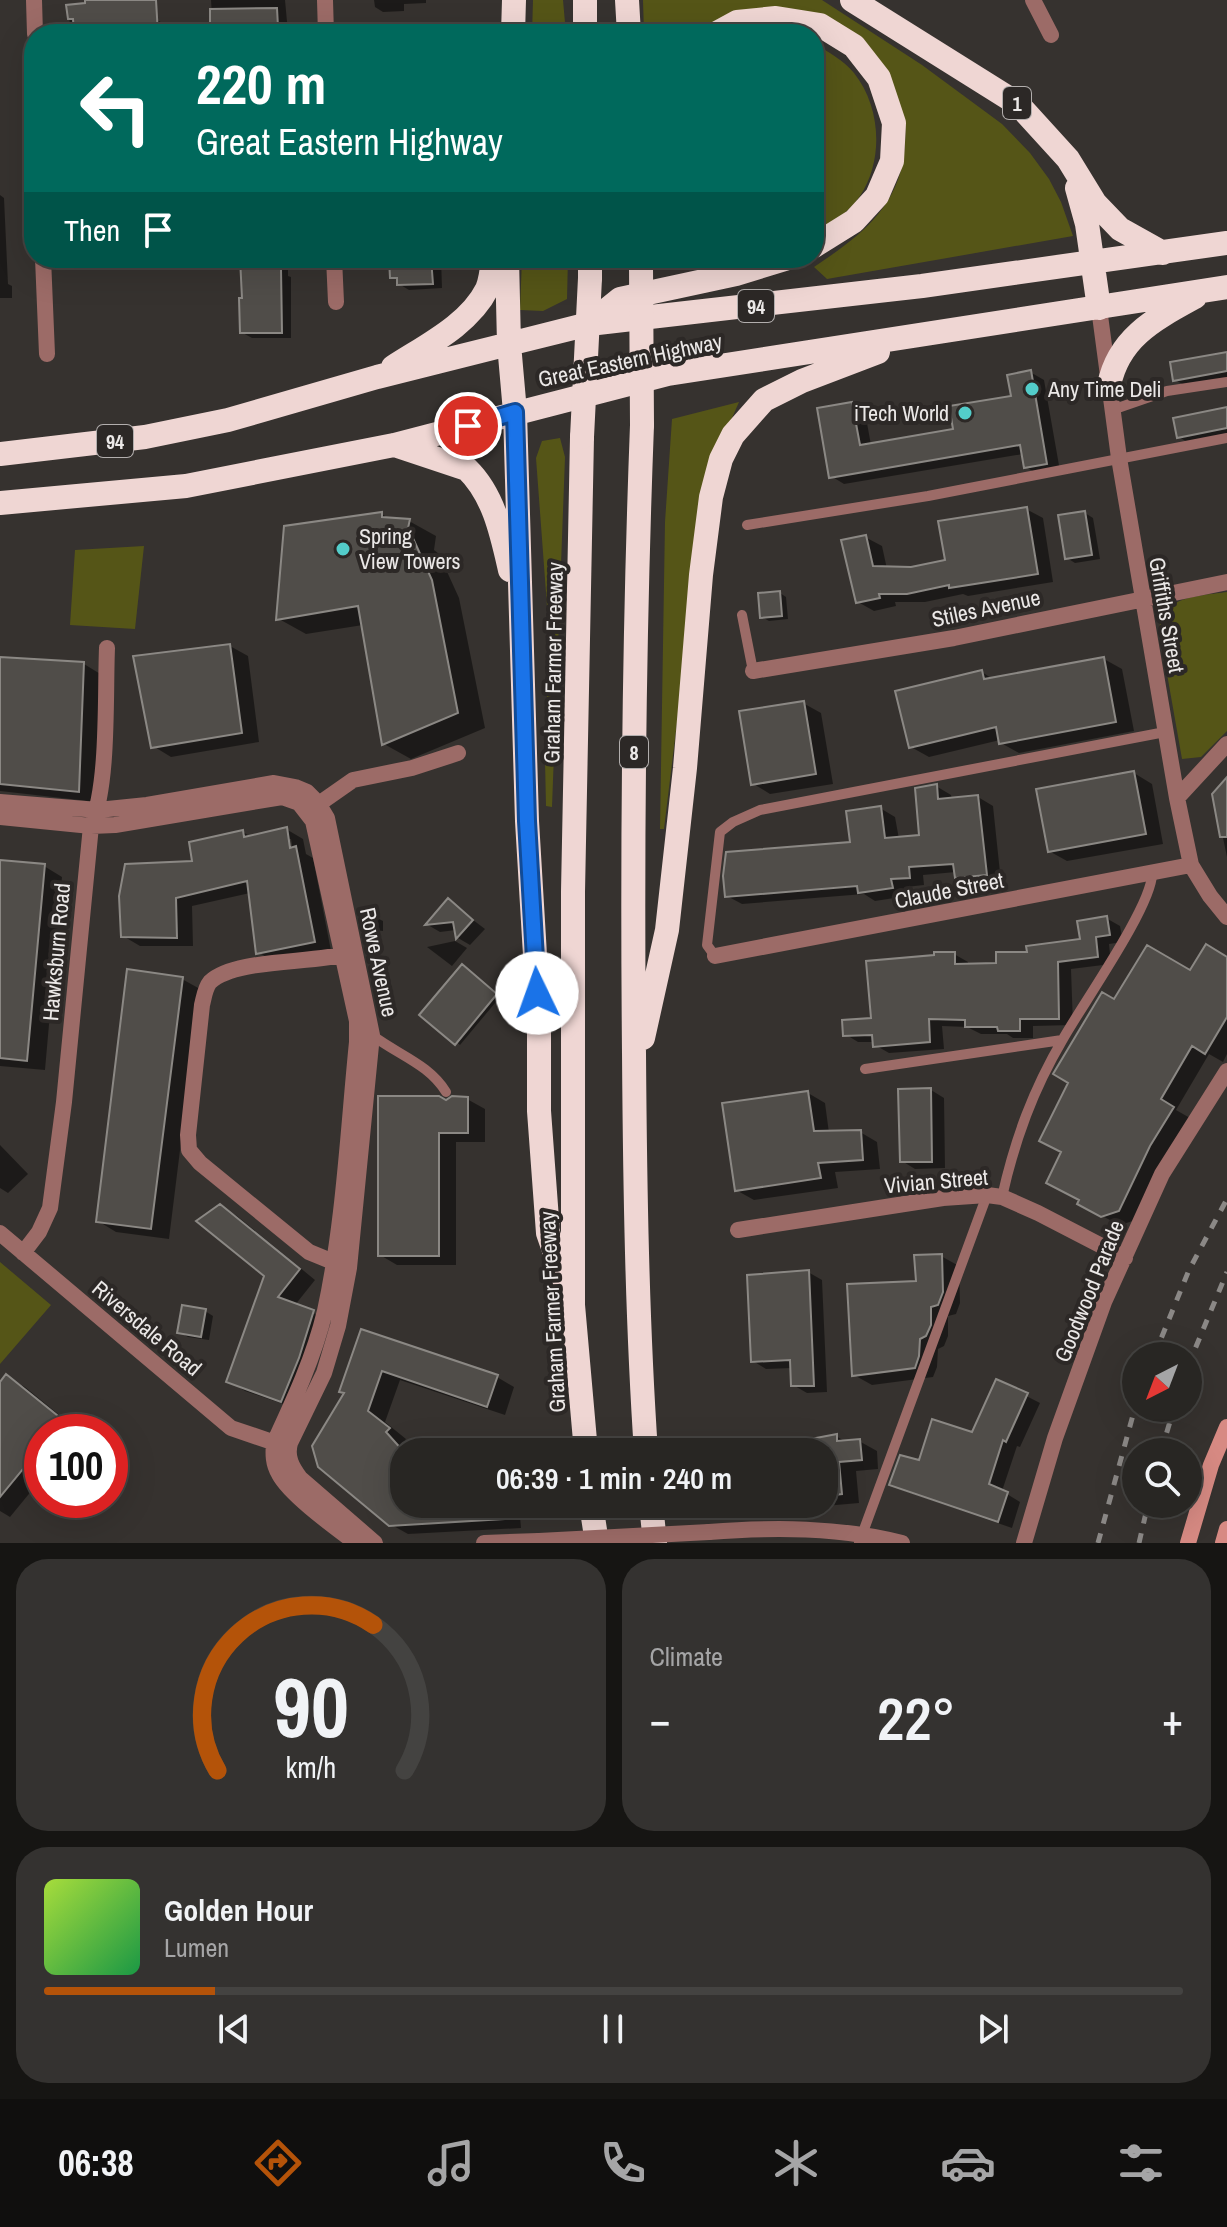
<!DOCTYPE html>
<html lang="en">
<head>
<meta charset="utf-8">
<style>
	body { margin:0; font-family:"Archivo Narrow",sans-serif; background:#343230; color:#f1f3f6; height:100vh; display:flex; flex-direction:column; font-size:30px; white-space:nowrap }
	* { box-sizing:border-box; margin:0 }
	p { font-size:26px; color:#a5a5a6 }
	.icon { flex:none; width:44px; height:44px; fill:none; stroke:currentColor; stroke-width:2; stroke-linecap:round; stroke-linejoin:round }
	.map { position:relative; height:1543px; overflow:hidden }
	.sheet { display:flex; flex-direction:column; gap:16px; padding:16px; background:#161513; flex:1 }
	.sheet>* { flex:none }
	.banner { position:absolute; left:24px; top:24px; width:800px; height:244px; border-radius:32px; box-shadow:0 8px 32px #0002,0 0 0 2px #444341; background:#00695c; color:#fff; overflow:hidden }
	.needle { width:52px; rotate:222deg }
	.buttons { position:absolute; left:1122px; top:1342px; display:grid; gap:16px }
	.buttons a { display:grid; place-items:center; width:80px; height:80px; border-radius:50%; background:#282623; box-shadow:0 8px 32px #0002,0 0 0 2px #444341; font-size:40px }
	.speed { position:absolute; left:24px; top:1414px; display:flex; gap:16px; font-size:40px; font-weight:700; text-align:center }
	.speed>* { display:grid; place-content:center; width:104px; height:104px; border-radius:50%; background:#282623; box-shadow:0 8px 32px #0002,0 0 0 2px #444341; line-height:1 }
	.speed .limit { border:12px solid #d22; background:#fff; color:#111 }
	.pin { position:absolute; display:grid; place-items:center; width:68px; height:68px; color:#fff; margin:-34px; border:4px solid #fff; border-radius:50%; box-shadow:0 2px 8px #0007 }
	.me { position:absolute; width:88px; margin:-44px; rotate:357deg; stroke-linejoin:round; filter:drop-shadow(0 0 6px #0008) }
	.turn { display:flex; align-items:center; gap:28px; height:168px; padding:0 40px; font-size:36px }
	.turn .icon { width:104px; height:104px; stroke-width:2.5 }
	.turn b { display:block; font-size:56px; line-height:68px }
	.then { display:flex; align-items:center; height:76px; padding:0 40px; background:#0003; gap:16px; font-size:30px }
	.big { font-size:60px; font-weight:600; line-height:1.1 }
	.sheet .card { flex:1; display:flex; flex-direction:column; justify-content:center; gap:12px; min-width:0; padding:0 28px; border-radius:32px; background:#343230 }
	.sheet .dial { align-items:center; gap:0 }
	.dial svg { height:208px; overflow:visible; fill:none; stroke:#444341; stroke-width:7; stroke-linecap:round; text-anchor:middle }
	.dial text { fill:#f1f3f6; stroke:none }
	.song { display:flex; align-items:center; gap:24px }
	.cover { width:96px; height:96px; border-radius:12px; background:linear-gradient(135deg,hsl(80 70% 55%),hsl(140 70% 35%)) }
	.played { height:8px; border-radius:4px; background:linear-gradient(90deg,#b45309 15%,#444341 15%) }
	.keys { display:flex; justify-content:space-around; direction:ltr }
	.heat { display:flex; justify-content:space-between; align-items:center; font-size:44px; direction:ltr }
	.sheet .tiles { flex:1; display:grid; gap:16px; grid-template-columns:1fr 1fr }
	.card:last-child { grid-column:span 2 }
	.trip { position:absolute; left:390px; top:1438px; width:448px; height:80px; border-radius:32px; background:#282623; box-shadow:0 8px 32px #0002,0 0 0 2px #444341; font-weight:600; line-height:80px; text-align:center }
	.tabs { display:flex; height:128px; justify-content:space-around; align-items:center; background:#100f0e; color:#a5a5a6 }
	.tabs .icon { width:56px; height:56px }
	.tabs .selected { color:#b45309 }
	.tabs b { font-size:36px; color:#f1f3f6 }
	.map>svg:first-child { display:block }
</style>
</head>
<body>
<div class="map">
<svg width="1227" height="1543" viewBox="0 0 1227 1543">
	<rect width="100%" height="100%" fill="#36322f"/>
	<path fill="#555517" d="M533,0H563L566,34H532Z
		M643,0H822L922,65L1002,124L1030,153L1049,179L1061,202L1073,236L827,279L814,267C857,238 897,210 904,154C905,143 907,128 903,117C897,98 871,60 860,40L718,20L696,34H644Z
		M814,44C829,52 843,60 854,73C881,107 884,160 860,196C848,213 830,225 814,238Z
		M522,258H568L567,299L543,311L520,310Z
		M739,402L711,466L698,549L664,829H660L665,522L672,419Z
		M560,438L565,457L552,807L546,806L545,760L549,633L536,458L542,441Z
		M144,546L135,629L70,625L75,550Z
		M1227,592V731L1201,757L1182,759L1160,634C1156,596 1200,596 1227,592Z
		M0,1262L51,1305L0,1364Z"/>
	<path fill="#0007" fill-rule="evenodd" d="M87,0H150L157,20L166,25L167,34H71L68,6L88,5Z
		M211,0H285L288,32H284V34H213Z
		M374,0H426V3L404,4V11L383,12L375,7Z
		M0,195L4,198L8,284L12,286V298H0Z
		M90,258H167V262L99,265Z
		M242,258H288V276L291,277V338H252L241,332L244,300Z
		M391,258H441L442,288L409,290L399,284V281L392,277Z
		M1227,354V380L1188,387L1175,380Z
		M1030,372L1044,380L1060,471L1039,475L1026,467L1023,454L844,484L831,476L852,404L865,412L871,445L955,431L1013,398Z
		M1227,409V438L1192,445L1179,437Z
		M1026,509L1043,518L1053,582L968,596L963,594L925,602H895L896,606L874,611L858,602L865,537L882,546L887,569H911L947,561Z
		M1085,513L1093,518L1100,559L1075,563L1067,558Z
		M382,514L391,520L409,521L436,536L434,550L439,554L459,598L485,728L411,759L384,744L363,625L306,634L279,619Z
		M780,593L786,597L788,619L769,621L762,617Z
		M230,646L248,656L259,742L171,757L153,746Z
		M0,659L84,664L102,675L97,802L0,791Z
		M1104,659L1122,669L1134,731L1019,753L1001,743L1000,740L929,757L911,747L982,672L994,680Z
		M803,703L821,713L833,784L770,794L752,783Z
		M1134,773L1152,784L1163,844L1067,861L1049,851Z
		M1227,780V857L1214,795Z
		M936,786L951,795L952,800L978,797L993,806L1001,882L972,885L957,877L956,872L923,875L924,885L906,887L907,896L875,901L864,894L742,904L727,896L853,843L880,808L895,817L899,839L921,837Z
		M286,829L303,839L306,854L313,858L331,951L275,962L258,952L250,893L192,906L193,946H140L123,936L195,863L243,832L251,837ZM287,839H291L294,857L290,858Z
		M0,862L44,866L62,877L45,1070L0,1066Z
		M448,901L485,929L470,945L458,938L456,930L440,932L428,925Z
		M1106,918L1120,926L1123,942L1109,944L1111,964L1071,969L1073,1025L1033,1026V1038H1013L1007,1034H981L967,1027L942,1026L944,1049L889,1053L875,1045V1042H858L845,1034L873,1020L954,954L968,962V966L998,965L1029,954L1082,941Z
		M379,919L383,921V931L363,929L362,920Z
		M455,941L467,948L452,966L427,947Z
		M1227,959V1054L1223,1062L1209,1054L1176,1110L1190,1118L1136,1220L1120,1225L1096,1213L1081,1200L1063,1153L1115,1001Z
		M466,969L500,997L460,1045L422,1015Z
		M182,979L200,989L169,1239L116,1232L98,1221Z
		M931,1090L944,1098L945,1168L915,1169L902,1161Z
		M808,1093L825,1103L829,1133L860,1132L877,1142L880,1169L835,1172L838,1188L754,1200L736,1190Z
		M467,1099L485,1109V1142H456V1265H397L380,1255L446,1102Z
		M0,1145L28,1174L8,1193L0,1188Z
		M221,1207L237,1216L315,1280L295,1305L330,1321L298,1409L245,1391L229,1381L266,1275Z
		M941,1256L959,1266L960,1303L956,1314L948,1316V1336L944,1346L938,1349L937,1367L933,1377L872,1385L854,1375L918,1283Z
		M808,1272L822,1280L827,1392L807,1393L793,1385L792,1368L766,1369L753,1361Z
		M205,1311L213,1316L209,1340L188,1337L179,1332Z
		M362,1331L497,1377L514,1387L505,1415L400,1380L385,1422L406,1439L402,1444L411,1451L404,1452V1504H519L521,1528L408,1534L390,1524L346,1393Z
		M7,1377L25,1387L80,1432H42V1478L10,1517L0,1511V1385Z
		M997,1381L1040,1403L1020,1447L1017,1446L1002,1491L1020,1502L1012,1528L905,1491L891,1484L920,1463L973,1435Z
		M836,1436L846,1442L859,1441L877,1451L878,1469L856,1471L859,1503L756,1512L742,1504H824V1452H751Z"/>
	<path fill="#504d49" stroke="#8b8884" stroke-width="2" d="M85,0H156L158,34H74L73,19H68L66,5L85,3Z
		M277,8L278,27L210,28V9Z
		M240,258H278L279,269H281L282,333H240L239,298H242Z
		M389,258H431L433,284L397,285V278H390Z
		M1227,352V371L1173,381L1170,362Z
		M1031,370L1047,464L1024,468L1020,445L829,478L817,408L852,402L860,445L953,429L949,406L1011,396L1007,375Z
		M1227,407V428L1177,438L1173,418Z
		M1027,507L1038,574L949,588V585L907,594H879L880,598L856,603L841,540L866,535L873,566L911,567L945,560L938,521Z
		M1085,511L1092,555L1065,559L1058,515Z
		M382,512V517L410,519L407,533L412,536L432,580L458,713L382,745L358,606L276,620L284,526Z
		M780,591L782,616L760,618L758,593Z
		M230,644L242,733L151,748L133,656Z
		M0,657L84,662L79,792L0,784Z
		M1104,657L1116,722L999,744L996,727L909,748L895,691L982,670L984,679Z
		M804,701L816,774L751,785L739,711Z
		M1134,771L1146,834L1048,852L1036,789Z
		M1227,777V837H1220L1212,794Z
		M937,784L938,799L978,795L987,875L955,878L953,864L909,867L910,878L891,879L893,888L858,893L857,886L725,897L723,876L726,852L850,842L846,811L881,806L885,838L919,835L915,788Z
		M287,827L290,848L296,846L315,942L256,954L247,881L176,898L177,938L121,937L119,896L125,864L192,861L189,842L243,830L244,837Z
		M0,860L45,864L27,1061L0,1058Z
		M448,898L473,920L456,939L453,922L425,925Z
		M1107,916L1110,935L1096,937L1098,957L1058,962L1059,1019H1020V1031H998L997,1027H965V1020L929,1019L930,1042L873,1047L872,1035L843,1036L842,1020L871,1018L866,961L934,955V952H955V964L996,963V952H1027L1026,946L1080,939L1077,921Z
		M1206,944L1227,957V1017L1205,1054L1192,1046L1161,1099L1174,1107L1150,1146L1119,1211L1101,1217L1077,1204L1079,1200L1046,1183L1061,1152L1039,1141L1068,1083L1053,1074L1102,992L1114,999L1147,945L1190,970Z
		M462,964L497,994L455,1045L419,1015Z
		M127,969L183,977L151,1229L96,1222Z
		M931,1088L932,1162H900L898,1089Z
		M808,1091L814,1131L861,1130L863,1160L818,1163L821,1178L735,1191L722,1103Z
		M378,1096H439L446,1100L452,1096L468,1097V1133H439V1256H378Z
		M220,1204L300,1269L278,1297L314,1310L299,1358L281,1402L226,1382L264,1276L196,1221Z
		M942,1254L943,1292L938,1305L931,1307V1325L926,1336L920,1339L919,1356L915,1368L852,1376L847,1284L916,1281L914,1255Z
		M809,1270L814,1386H791L790,1360L751,1362L747,1275Z
		M182,1305L206,1309L201,1337L177,1333Z
		M361,1329L498,1375L487,1407L382,1371L368,1411L390,1428L386,1432L404,1452V1504H503L504,1519L389,1526L318,1467L312,1446L344,1393L339,1392Z
		M6,1374L63,1420L53,1432H42V1446L0,1497V1382Z
		M996,1379L1028,1393L1006,1442L1003,1440L989,1484L1008,1492L998,1522L889,1485L900,1455L919,1460L932,1419L972,1432Z
		M837,1434V1441L860,1439L862,1460L839,1462L842,1494L824,1496V1452H780L779,1445Z"/>
	<g fill="none" stroke-linecap="round" stroke-linejoin="round">
		<path stroke="#9c6b67" stroke-width="10" d="M1112,410L1167,391L1227,382
			M747,525L928,496L1227,438
			M742,615L753,671
			M715,956L707,945L720,832L733,822L760,810L1165,732
			M372,1035C398,1055 429,1064 446,1092
			M865,1069L1062,1040
			M1002,1197C1015,1139 1033,1090 1063,1039C1082,1005 1152,906 1152,874
			M859,1543L987,1195"/>
		<path stroke="#9c6b67" stroke-width="16" d="M34,0L35,34
			M325,0L326,34
			M1033,0L1051,35
			M43,258L47,354
			M334,258L336,302
			M1099,308L1119,458L1177,798L1191,865L1210,896L1227,917
			M753,671L954,638L1227,582
			M1177,798L1227,744
			M0,802L98,810L147,805L274,783L295,787L307,792L318,803L327,818L372,1035L349,1268L338,1326L324,1373L290,1443C286,1457 292,1467 300,1478L375,1543
			M313,808L353,780L412,768L458,753
			M0,817L91,826L115,825L282,797L299,803L313,821L357,1021V1042C348,1131 344,1223 325,1311C314,1357 294,1400 274,1443C273,1454 273,1464 279,1474C290,1495 336,1528 356,1543
			M715,956L1191,865
			M738,1230L943,1198L987,1195L1002,1197L1038,1213L1125,1258
			M0,1233L231,1428L284,1446
			M23,1253L39,1232L50,1208L64,1102L91,826C109,785 105,695 107,648
			M343,1266L309,1252L200,1163L189,1150L188,1135L202,1005C204,997 205,988 210,982C235,958 314,964 349,953
			M709,1532C774,1527 839,1527 902,1543
			M484,1543L539,1541
			M1024,1543L1055,1438L1104,1302L1162,1174L1227,1071"/>
		<path stroke="#d78a83" stroke-width="16" d="M1188,1543L1211,1465L1227,1427
			M1223,1543L1227,1529"/>
		<path stroke="#efd6d3" stroke-width="24" d="M585,0V34
			M627,0L629,34
			M852,0L1018,104L1068,159L1095,203L1120,229L1163,253
			M513,34L514,0
			M715,34L737,22L776,18L820,25L854,46L879,78L894,123L892,161L877,196L854,221L814,246
			M1077,188L1087,224L1099,308
			M507,258L509,344L515,412L527,821L539,1022V1111L548,1233L573,1305
			M590,258V278
			M589,324L620,299L736,274L788,258
			M393,367C425,346 469,325 487,289C491,280 492,268 493,258
			M1109,385C1119,337 1155,319 1195,297
			M642,425C634,635 632,844 634,1053C635,1187 637,1319 646,1452
			M582,437L573,892V1305L586,1452
			M395,445L467,469C494,495 502,535 510,570
			M0,454L145,437L228,420L377,377L589,324L922,286L1227,243
			M0,503L186,486L394,445L668,374L1227,287
			M643,1038L667,930L685,768L701,575L711,497L721,459L733,435L764,400L802,381L878,352
			M591,1504L597,1543
			M651,1504L655,1543"/>
		<path stroke="#8b8886" stroke-width="5" stroke-dasharray="10 10" stroke-linecap="butt" d="M1154,1356L1189,1270L1227,1199
			M1188,1366L1227,1272
			M1161,1452L1174,1408
			M1098,1543L1136,1404
			M1139,1543L1148,1504"/>
		<path stroke="#9c6b67" stroke-width="16" d="M539,1541L709,1532"/>
		<path stroke="#efd6d3" stroke-width="24" d="M641,266L642,425
			M582,437L590,278"/>
	</g>
	<g fill="none" stroke-linecap="round" stroke-linejoin="round">
		<defs>
			<path id="route" d="M468,426L515,412L527,821L537,993"/>
		</defs>
		<use href="#route" stroke="#114b97" stroke-width="20"/>
		<use href="#route" stroke="#1a73e8" stroke-width="14"/>
	</g>
	<g fill="#53cdca" stroke="#2c2826" stroke-width="3">
		<circle cx="1032" cy="389" r="8"/>
		<circle cx="965" cy="413" r="8"/>
		<circle cx="343" cy="549" r="8"/>
	</g>
	<g text-anchor="middle" dominant-baseline="central" stroke-width="8" stroke-linejoin="round" paint-order="stroke">
		<g fill="#2c2826" stroke="#b2aead" stroke-width="2">
			<rect x="1003" y="87" width="28" height="32" rx="6"/>
			<rect x="738" y="290" width="36" height="32" rx="6"/>
			<rect x="97" y="425" width="36" height="32" rx="6"/>
			<rect x="620" y="736" width="28" height="32" rx="6"/>
		</g>
		<g font-size="20" font-weight="bold" fill="#ebe8e7">
			<text x="1017" y="103">1</text>
			<text x="756" y="306">94</text>
			<text x="115" y="441">94</text>
			<text x="634" y="752">8</text>
		</g>
		<g font-size="22" fill="#ebe8e7" stroke="#2c2826">
			<text transform="translate(630 360) rotate(-12)">Great Eastern Highway</text>
			<text transform="translate(986 608) rotate(-12)">Stiles Avenue</text>
			<text transform="translate(1167 615) rotate(80)">Griffiths Street</text>
			<text transform="translate(553 663) rotate(-89)">Graham Farmer Freeway</text>
			<text transform="translate(949 890) rotate(-11)">Claude Street</text>
			<text transform="translate(56 952) rotate(-85)">Hawksburn Road</text>
			<text transform="translate(379 962) rotate(78)">Rowe Avenue</text>
			<text transform="translate(936 1181) rotate(-5)">Vivian Street</text>
			<text transform="translate(1089 1291) rotate(-68)">Goodwood Parade</text>
			<text transform="translate(552 1312) rotate(-93)">Graham Farmer Freeway</text>
			<text transform="translate(147 1328) rotate(40)">Riversdale Road</text>
		</g>
		<g font-size="22" fill="#ebe8e7" stroke="#2c2826" text-anchor="start">
			<text x="1048" y="389">Any Time Deli</text>
			<text x="949" y="413" text-anchor="end">iTech World</text>
			<text x="359" y="536">Spring<tspan x="359" dy="25">View Towers</tspan></text>
		</g>
	</g>
</svg>
<div class="buttons">
<a><svg class="needle" viewBox="-14 -14 28 28"><path d="M0-13l5 13h-10z" fill="#e53935"/><path d="M0 13l5-13h-10z" fill="#a5a5a6"/></svg></a>
<a><svg class="icon" aria-label="search" viewBox="0 0 24 24"><circle cx="10" cy="10" r="6"/><path d="M15 15l6 6"/></svg></a>
</div>
<div class="speed"><div class="limit">100</div></div>
<div class="pin" style="left:468px;top:426px;background:#d93025"><svg class="icon" aria-label="arrive" viewBox="0 0 24 24"><path d="M6 21V4h12l-3 4 3 4H6"/></svg></div>
<svg class="me" style="left:537px;top:993px" viewBox="-20 -20 40 40"><circle r="19" fill="#fff"/><path d="M0-13L10 11 0 6-10 11z" fill="#1a73e8"/></svg>
<div class="trip">06:39 · 1 min · 240 m</div>
<div class="banner">
<div class="turn"><svg class="icon" aria-label="left" viewBox="0 0 24 24"><path d="M17 20v-9H6M10 6l-5 5 5 5"/></svg><div><b>220 m</b>Great Eastern Highway</div></div>
<div class="then">Then<svg class="icon" aria-label="arrive" viewBox="0 0 24 24"><path d="M6 21V4h12l-3 4 3 4H6"/></svg></div>
</div>
</div>
<section class="sheet">
<div class="tiles">
<div class="card dial"><svg viewBox="0 0 100 80">
<path d="M14 69A42 42 0 1 1 86 69"/>
<path d="M14 69A42 42 0 0 1 74 13" stroke="#b45309"/>
<text x="50" y="56" font-size="32" font-weight="700">90</text>
<text x="50" y="72" font-size="11">km/h</text>
</svg></div>
<div class="card"><p>Climate</p>
<div class="heat"><a>−</a><b class="big">22°</b><a>+</a></div>
</div>
<div class="card">
<div class="song"><i class="cover"></i><div><b>Golden Hour</b><p>Lumen</p></div></div>
<div class="played"></div>
<div class="keys"><svg class="icon" aria-label="previous" viewBox="0 0 24 24"><path d="M18 5L8 12l10 7zM5 5v14"/></svg><svg class="icon" aria-label="pause" viewBox="0 0 24 24"><path d="M8 5v14M16 5v14"/></svg><svg class="icon" aria-label="next" viewBox="0 0 24 24"><path d="M6 5l10 7-10 7zM19 5v14"/></svg></div>
</div>
</div>
</section>
<nav class="tabs">
<b>06:38</b>
<svg class="icon selected" aria-label="directions" viewBox="0 0 24 24"><path d="M12 3l9 9-9 9-9-9zM9 14v-3h6M13 9l2 2-2 2"/></svg>
<svg class="icon" aria-label="music" viewBox="0 0 24 24"><path d="M9 18V5l10-2v13"/><circle cx="6" cy="18" r="3"/><circle cx="16" cy="16" r="3"/></svg>
<svg class="icon" aria-label="phone" viewBox="0 0 24 24"><path d="M5 4h4l2 5-3 2q2 4 5 5l2-3 5 2v4C11 20 4 13 5 4z"/></svg>
<svg class="icon" aria-label="climate" viewBox="0 0 24 24"><path d="M12 3v18M4 7l16 10M4 17L20 7"/></svg>
<svg class="icon" aria-label="car" viewBox="0 0 24 24"><path d="M5 17H2v-5l4-1 3-4h7l3 4 3 1v5h-3M9 17h6M6 11h13"/><circle cx="7" cy="17" r="2"/><circle cx="17" cy="17" r="2"/></svg>
<svg class="icon" aria-label="filters" viewBox="0 0 24 24"><path d="M4 7h16M4 17h16"/><circle cx="9" cy="7" r="2"/><circle cx="15" cy="17" r="2"/></svg>
</nav>
</body>
</html>
